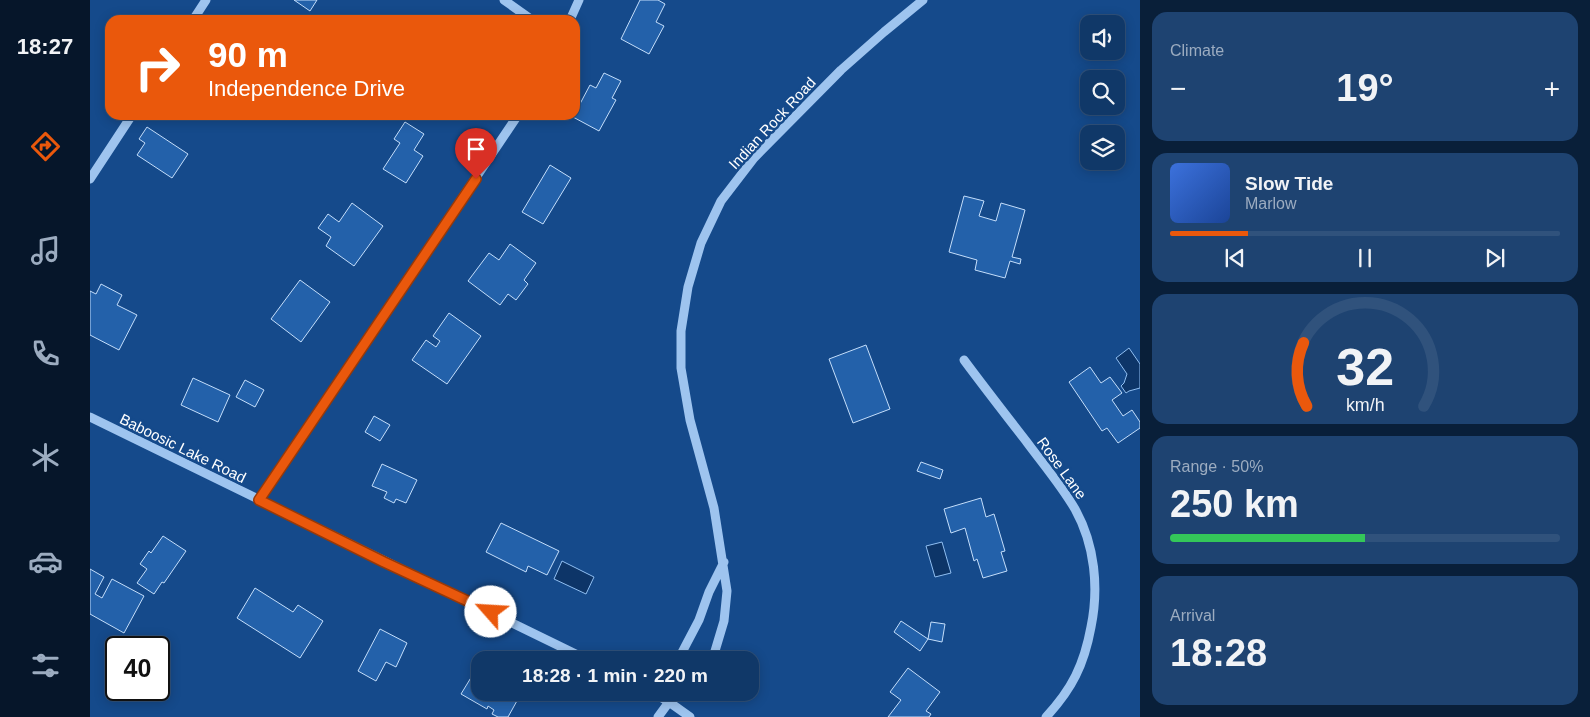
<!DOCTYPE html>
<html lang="en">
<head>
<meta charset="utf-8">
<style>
	body { margin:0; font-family:Helvetica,sans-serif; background:#1e4371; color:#f1f3f6; height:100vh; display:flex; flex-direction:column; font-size:19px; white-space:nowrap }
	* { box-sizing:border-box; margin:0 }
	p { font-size:16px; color:#9cacc0 }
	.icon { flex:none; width:28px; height:28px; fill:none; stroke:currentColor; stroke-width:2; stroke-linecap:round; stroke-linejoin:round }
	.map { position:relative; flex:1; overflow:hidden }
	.drawer { display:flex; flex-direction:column; gap:12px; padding:12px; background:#091f39; width:450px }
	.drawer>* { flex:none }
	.banner { position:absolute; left:15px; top:15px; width:475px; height:105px; border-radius:15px; box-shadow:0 2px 12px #0003,0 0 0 1px #30527c; background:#ea580c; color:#fff; overflow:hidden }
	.controls { position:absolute; left:990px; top:15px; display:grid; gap:10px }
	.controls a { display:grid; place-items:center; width:45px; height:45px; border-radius:10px; background:#103868; box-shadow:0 2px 12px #0003,0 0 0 1px #30527c; font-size:25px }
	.speed { position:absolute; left:15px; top:636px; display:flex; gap:10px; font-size:25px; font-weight:700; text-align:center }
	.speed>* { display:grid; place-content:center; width:65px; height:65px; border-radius:50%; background:#103868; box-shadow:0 2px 12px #0003,0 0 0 1px #30527c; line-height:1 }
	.speed .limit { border:2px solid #111; border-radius:8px; background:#fff; color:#111 }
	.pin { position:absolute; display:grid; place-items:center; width:42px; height:42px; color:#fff; margin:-51px -21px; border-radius:50% 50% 50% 0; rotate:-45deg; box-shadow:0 0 5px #0007 }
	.pin .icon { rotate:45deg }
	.me { position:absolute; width:55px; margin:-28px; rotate:296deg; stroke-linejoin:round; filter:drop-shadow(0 0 4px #0008) }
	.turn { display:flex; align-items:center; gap:18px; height:105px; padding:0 20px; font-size:22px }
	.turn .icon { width:65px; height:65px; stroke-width:2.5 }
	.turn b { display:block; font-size:35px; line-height:42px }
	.big { font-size:38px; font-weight:700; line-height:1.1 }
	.drawer .tile { flex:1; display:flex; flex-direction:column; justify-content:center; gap:8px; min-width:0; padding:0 18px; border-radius:15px; background:#1e4371 }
	.drawer .dial { align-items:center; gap:0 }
	.dial svg { height:130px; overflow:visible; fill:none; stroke:#30527c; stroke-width:7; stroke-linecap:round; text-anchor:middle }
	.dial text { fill:#f1f3f6; stroke:none }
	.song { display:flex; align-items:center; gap:15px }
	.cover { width:60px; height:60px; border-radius:8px; background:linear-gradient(135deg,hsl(220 70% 55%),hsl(220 70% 35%)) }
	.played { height:5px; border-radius:2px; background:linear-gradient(90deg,#ea580c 20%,#30527c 20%) }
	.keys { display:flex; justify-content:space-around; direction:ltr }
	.heat { display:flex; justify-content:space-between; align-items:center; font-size:28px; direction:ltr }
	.charge { height:8px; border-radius:4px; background:linear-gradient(90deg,#34c759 50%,#30527c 0) }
	.trip { position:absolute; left:381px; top:651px; width:288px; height:50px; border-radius:15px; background:#103868; box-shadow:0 2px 12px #0003,0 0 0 1px #30527c; font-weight:700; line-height:50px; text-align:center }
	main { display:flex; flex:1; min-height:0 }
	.tabs { display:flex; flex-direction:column; width:90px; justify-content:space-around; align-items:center; background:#06162a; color:#9cacc0 }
	.tabs .icon { width:35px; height:35px }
	.tabs .selected { color:#ea580c }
	.tabs b { font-size:22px; color:#f1f3f6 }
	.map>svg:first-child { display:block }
</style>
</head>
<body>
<main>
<nav class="tabs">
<b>18:27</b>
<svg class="icon selected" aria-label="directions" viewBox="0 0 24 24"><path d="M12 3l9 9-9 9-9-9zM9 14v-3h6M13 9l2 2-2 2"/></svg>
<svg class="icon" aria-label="music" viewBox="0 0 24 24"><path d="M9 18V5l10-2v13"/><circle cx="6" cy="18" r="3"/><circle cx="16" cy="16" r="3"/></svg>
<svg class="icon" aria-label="phone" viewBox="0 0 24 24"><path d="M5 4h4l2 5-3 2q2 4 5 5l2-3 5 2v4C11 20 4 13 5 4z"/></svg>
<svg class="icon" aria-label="climate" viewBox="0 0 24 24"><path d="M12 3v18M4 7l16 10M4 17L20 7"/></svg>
<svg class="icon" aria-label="car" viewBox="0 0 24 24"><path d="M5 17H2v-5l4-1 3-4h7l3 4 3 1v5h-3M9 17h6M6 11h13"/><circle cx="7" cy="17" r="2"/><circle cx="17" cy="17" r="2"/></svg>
<svg class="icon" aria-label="filters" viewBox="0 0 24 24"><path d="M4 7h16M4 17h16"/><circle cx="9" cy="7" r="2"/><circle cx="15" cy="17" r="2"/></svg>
</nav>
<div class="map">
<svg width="1050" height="717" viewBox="0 0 1050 717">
	<rect width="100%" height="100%" fill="#154a8b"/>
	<path fill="#0d3568" stroke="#90bff2" d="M1039,348L1050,364V388L1039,391L1036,393L1031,386L1034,383L1037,374L1026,358Z
		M852,542L861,573L845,577L836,546Z
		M472,561L504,577L496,594L464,579Z"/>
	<path fill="#2361aa" stroke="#c4defb" d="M204,0H227L220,11Z
		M550,0H568L575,4L566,22L574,26L559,54L531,39Z
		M514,73L531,81L522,98L526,100L509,131L483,117L500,85L506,88Z
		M315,122L334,134L324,150L333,156L316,183L293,169L310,143L304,139Z
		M57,127L98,154L82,178L47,155L55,143L49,139Z
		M460,165L481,178L453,224L432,212Z
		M874,196L894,201L889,216L906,221L911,203L935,210L922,257L931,259L930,264L920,261L915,278L885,270L887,260L859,252Z
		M262,203L293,226L264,266L236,246L241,237L228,228L238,214L249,222Z
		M420,244L446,263L434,280L438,284L426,300L418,294L410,305L378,281L399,253L409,260Z
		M210,280L240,302L211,342L181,319Z
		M11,284L32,295L27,305L47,315L29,350L0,335V291L6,294Z
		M359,313L391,336L357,384L322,360L336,340L346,347L350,341L343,336Z
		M776,345L800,409L763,423L739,359Z
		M1000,367L1011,383L1020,377L1032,393L1022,400L1033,416L1042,410L1050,422V428L1028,443L1017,428L1012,431L979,382Z
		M103,378L140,395L128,422L91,405Z
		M155,380L174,390L165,407L146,397Z
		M284,416L300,425L290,441L275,432Z
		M831,462L853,470L850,479L827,471Z
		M292,464L327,480L316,503L306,499L304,503L294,498L297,492L282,486Z
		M891,498L896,517L904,514L915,551L911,552L917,571L893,578L887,559L884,561L875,528L861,533L854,509Z
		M411,523L469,551L457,575L438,566L436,572L396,552Z
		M73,536L96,551L74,583L72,582L64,594L47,583L57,569L50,564L59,551L61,553Z
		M0,569L14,577L5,594L12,598L22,579L54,596L34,633L0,614Z
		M165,588L203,612L208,605L233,621L210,658L147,618Z
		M811,621L838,639L830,651L804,632Z
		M841,622L855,624L852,642L838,639Z
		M290,629L317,643L306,667L296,662L286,681L268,671Z
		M818,668L850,692L836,711L841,714L839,717H798L811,700L800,692Z
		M385,671L390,674V692H409L414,695L417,692L428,699L418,717H408L402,714L404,710L398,706L397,709L371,694Z"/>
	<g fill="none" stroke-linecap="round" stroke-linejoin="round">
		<path stroke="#9ec4ef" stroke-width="9" d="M414,0L442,20
			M103,20L116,0
			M480,20L489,0
			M0,179L42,115
			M874,360C894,387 915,414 936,441C953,464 971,485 985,509C1005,545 1009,588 1001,627C994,665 982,689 956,717
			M0,417L498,660
			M169,500L428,115
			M588,660L609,620L619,592L634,562
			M621,660L625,651L634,621L637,591L624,508L600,420L591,368V331L598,287L611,243L631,201L664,158L751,70L794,32L833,0
			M562,692L579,702L600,717
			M568,717L579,702L594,692"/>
	</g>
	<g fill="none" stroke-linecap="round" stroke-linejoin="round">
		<defs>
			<path id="route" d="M386,179L169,500L294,562L401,612"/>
		</defs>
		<use href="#route" stroke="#983908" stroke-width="12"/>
		<use href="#route" stroke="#ea580c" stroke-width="9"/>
	</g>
	<g text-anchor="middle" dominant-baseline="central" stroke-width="5" stroke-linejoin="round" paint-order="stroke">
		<g font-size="15" fill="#fff" stroke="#154a8b">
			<text transform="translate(682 123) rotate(-47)">Indian Rock Road</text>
			<text transform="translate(93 448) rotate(26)">Baboosic Lake Road</text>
			<text transform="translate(972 468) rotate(54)">Rose Lane</text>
		</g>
	</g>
</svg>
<div class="controls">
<a><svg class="icon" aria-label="sound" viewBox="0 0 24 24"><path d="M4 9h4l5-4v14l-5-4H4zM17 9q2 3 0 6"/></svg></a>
<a><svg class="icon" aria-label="search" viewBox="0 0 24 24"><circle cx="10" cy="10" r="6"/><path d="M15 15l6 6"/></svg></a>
<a><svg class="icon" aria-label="layers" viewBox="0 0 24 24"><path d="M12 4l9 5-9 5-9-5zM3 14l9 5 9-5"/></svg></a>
</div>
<div class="speed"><div class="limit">40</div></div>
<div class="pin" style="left:386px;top:179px;background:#d93025"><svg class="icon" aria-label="arrive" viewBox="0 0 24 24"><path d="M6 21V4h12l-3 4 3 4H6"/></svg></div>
<svg class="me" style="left:401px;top:612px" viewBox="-20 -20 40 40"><circle r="19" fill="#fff"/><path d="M0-13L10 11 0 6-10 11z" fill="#ea580c"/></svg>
<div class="trip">18:28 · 1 min · 220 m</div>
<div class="banner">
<div class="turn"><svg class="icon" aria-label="right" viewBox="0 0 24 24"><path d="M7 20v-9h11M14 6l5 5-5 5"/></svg><div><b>90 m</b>Independence Drive</div></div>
</div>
</div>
<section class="drawer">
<div class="tile"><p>Climate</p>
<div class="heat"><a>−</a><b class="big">19°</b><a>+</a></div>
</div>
<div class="tile">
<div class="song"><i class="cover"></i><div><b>Slow Tide</b><p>Marlow</p></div></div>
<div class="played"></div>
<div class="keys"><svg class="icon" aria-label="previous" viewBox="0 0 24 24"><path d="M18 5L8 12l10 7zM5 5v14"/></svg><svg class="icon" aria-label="pause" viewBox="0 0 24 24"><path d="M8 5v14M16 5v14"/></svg><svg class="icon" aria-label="next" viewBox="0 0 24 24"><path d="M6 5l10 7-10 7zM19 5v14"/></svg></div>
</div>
<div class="tile dial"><svg viewBox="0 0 100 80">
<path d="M14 69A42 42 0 1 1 86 69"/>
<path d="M14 69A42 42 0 0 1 12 30" stroke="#ea580c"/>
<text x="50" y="56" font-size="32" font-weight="700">32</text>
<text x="50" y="72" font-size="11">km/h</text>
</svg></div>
<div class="tile"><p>Range · 50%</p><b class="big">250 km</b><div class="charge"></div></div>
<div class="tile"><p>Arrival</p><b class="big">18:28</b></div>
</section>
</main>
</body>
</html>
